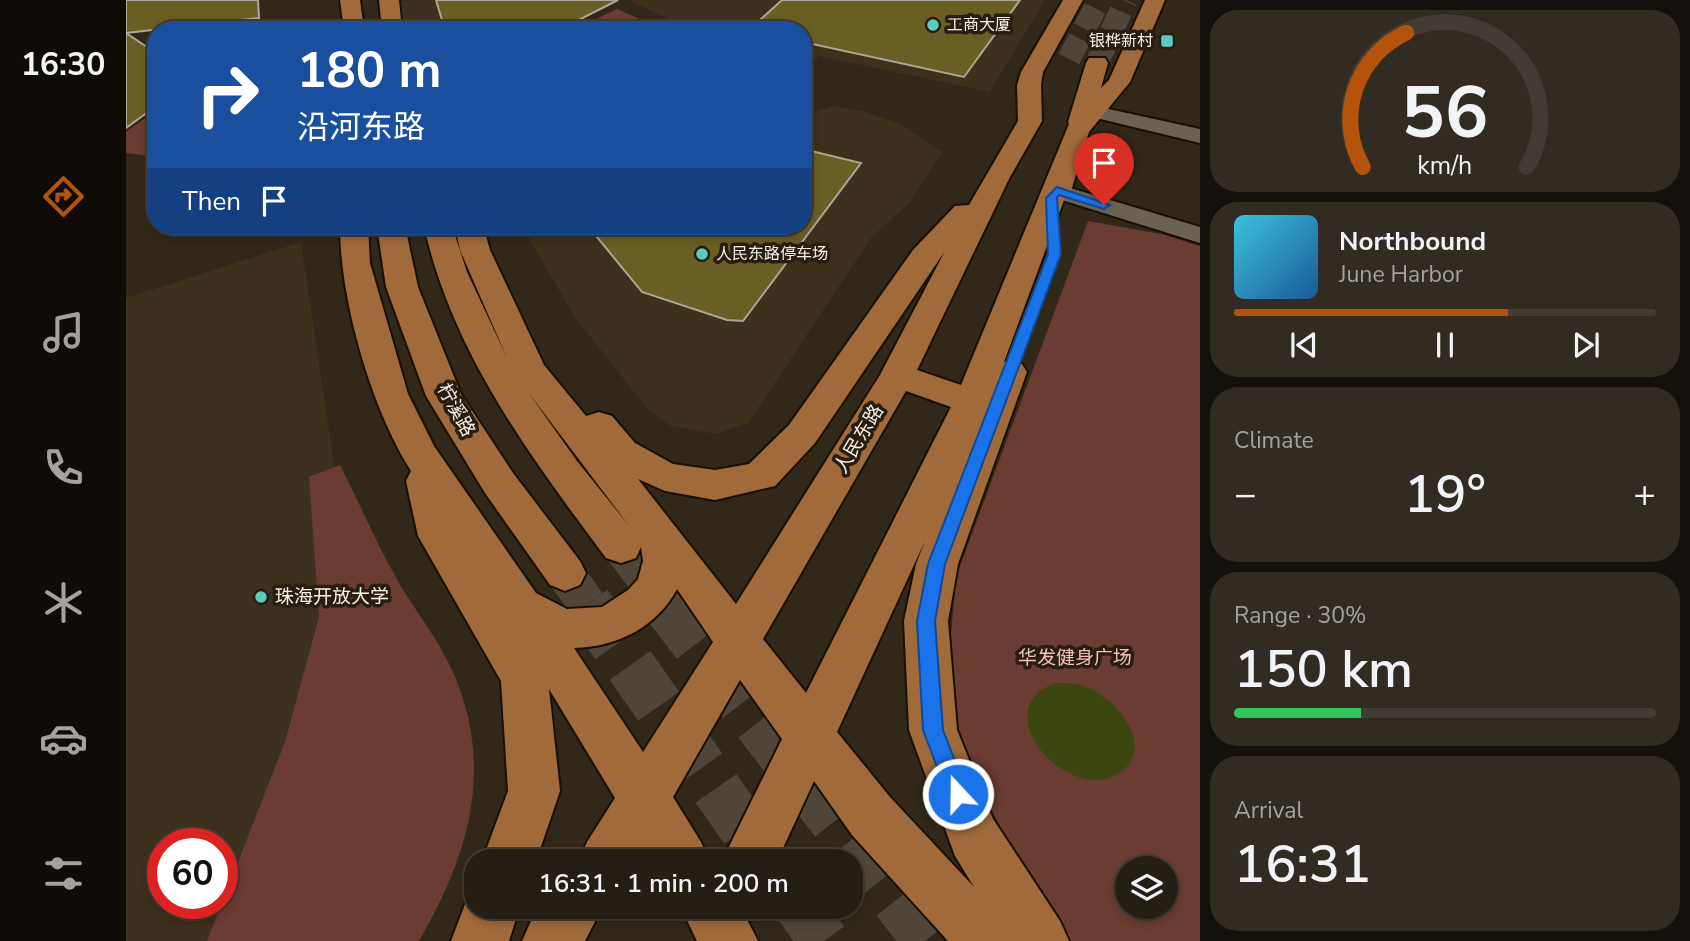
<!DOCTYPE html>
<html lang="en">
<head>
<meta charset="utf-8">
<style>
	body { margin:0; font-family:"Nunito Sans","Noto Sans SC",sans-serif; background:#312b22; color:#f1f3f6; height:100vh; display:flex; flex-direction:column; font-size:26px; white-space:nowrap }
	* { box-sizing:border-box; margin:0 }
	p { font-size:23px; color:#a3a2a0 }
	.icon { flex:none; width:38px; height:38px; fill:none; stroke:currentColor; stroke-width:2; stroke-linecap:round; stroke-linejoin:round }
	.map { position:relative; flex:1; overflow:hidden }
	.sheet { display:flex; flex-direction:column; gap:10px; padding:10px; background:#14100b; width:490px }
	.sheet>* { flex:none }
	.hud { position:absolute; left:21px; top:21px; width:665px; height:214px; border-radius:28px; box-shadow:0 4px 10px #0003,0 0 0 2px #423c34; background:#1a4fa0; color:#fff; overflow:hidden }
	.tools { position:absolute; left:989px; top:856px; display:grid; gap:14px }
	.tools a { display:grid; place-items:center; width:63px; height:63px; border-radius:50%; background:#251e14; box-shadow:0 4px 10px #0003,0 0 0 2px #423c34; font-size:35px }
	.speed { position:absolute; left:21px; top:828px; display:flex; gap:14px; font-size:35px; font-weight:700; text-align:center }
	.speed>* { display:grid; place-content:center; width:91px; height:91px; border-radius:50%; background:#251e14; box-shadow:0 4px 10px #0003,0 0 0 2px #423c34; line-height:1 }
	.speed .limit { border:10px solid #d22; background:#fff; color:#111 }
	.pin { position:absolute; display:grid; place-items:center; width:60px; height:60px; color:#fff; margin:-72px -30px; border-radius:50% 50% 50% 0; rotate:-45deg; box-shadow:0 0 7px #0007 }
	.pin .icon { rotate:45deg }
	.me { position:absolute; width:77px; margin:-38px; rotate:339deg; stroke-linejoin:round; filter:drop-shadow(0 0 5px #0008) }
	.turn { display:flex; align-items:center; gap:24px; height:147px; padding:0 35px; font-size:32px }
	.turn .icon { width:91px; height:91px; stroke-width:2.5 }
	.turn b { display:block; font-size:49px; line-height:60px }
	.then { display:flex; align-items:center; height:66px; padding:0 35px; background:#0003; gap:14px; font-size:26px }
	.big { font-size:52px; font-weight:600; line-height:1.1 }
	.sheet .widget { flex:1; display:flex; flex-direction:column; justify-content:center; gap:10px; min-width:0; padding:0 24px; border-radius:28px; background:#312b22 }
	.sheet .dial { align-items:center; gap:0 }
	.dial svg { height:182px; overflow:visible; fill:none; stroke:#423c34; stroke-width:7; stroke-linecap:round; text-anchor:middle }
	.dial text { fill:#f1f3f6; stroke:none }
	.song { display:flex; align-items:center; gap:21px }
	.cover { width:84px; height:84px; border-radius:10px; background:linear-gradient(135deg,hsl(190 70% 55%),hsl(210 70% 35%)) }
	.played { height:7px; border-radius:4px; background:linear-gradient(90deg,#b45309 65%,#423c34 65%) }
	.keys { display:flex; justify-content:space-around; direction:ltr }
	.heat { display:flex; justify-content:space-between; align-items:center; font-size:38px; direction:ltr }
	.charge { height:10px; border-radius:5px; background:linear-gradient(90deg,#34c759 30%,#423c34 0) }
	.trip { position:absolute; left:338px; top:849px; width:399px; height:70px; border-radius:28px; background:#251e14; box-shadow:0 4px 10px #0003,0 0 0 2px #423c34; font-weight:600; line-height:70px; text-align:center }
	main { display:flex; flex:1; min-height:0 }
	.tabs { display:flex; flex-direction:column; width:126px; justify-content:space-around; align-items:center; background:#0f0c08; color:#a3a2a0 }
	.tabs .icon { width:49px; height:49px }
	.tabs .selected { color:#b45309 }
	.tabs b { font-size:32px; color:#f1f3f6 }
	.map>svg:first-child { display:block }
</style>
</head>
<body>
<main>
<nav class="tabs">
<b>16:30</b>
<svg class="icon selected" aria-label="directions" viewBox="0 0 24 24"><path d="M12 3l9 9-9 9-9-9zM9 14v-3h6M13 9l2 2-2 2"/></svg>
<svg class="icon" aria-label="music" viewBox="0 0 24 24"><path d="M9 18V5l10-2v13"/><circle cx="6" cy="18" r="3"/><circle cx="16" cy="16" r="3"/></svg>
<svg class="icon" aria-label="phone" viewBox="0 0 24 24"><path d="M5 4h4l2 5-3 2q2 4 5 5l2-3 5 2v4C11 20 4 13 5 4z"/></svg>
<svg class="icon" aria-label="climate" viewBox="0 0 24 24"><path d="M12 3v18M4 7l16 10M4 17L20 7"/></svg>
<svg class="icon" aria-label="car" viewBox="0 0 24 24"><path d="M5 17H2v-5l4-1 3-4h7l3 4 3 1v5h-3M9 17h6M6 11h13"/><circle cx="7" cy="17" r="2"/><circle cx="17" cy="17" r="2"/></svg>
<svg class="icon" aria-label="filters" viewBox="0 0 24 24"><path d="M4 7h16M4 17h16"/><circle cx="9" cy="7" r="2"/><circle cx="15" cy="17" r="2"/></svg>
</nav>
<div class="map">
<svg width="1074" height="941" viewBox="0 0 1074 941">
	<rect width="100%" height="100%" fill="#31281a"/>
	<path fill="#3d301c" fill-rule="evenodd" d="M286,0H315L360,30H269L268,2Z
		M502,0H919L864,92L693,56L683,67L677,65V30H567Z
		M709,106L735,111L775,124L816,152L783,203L745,238L622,423L589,434L545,426L523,411L448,316L396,226H677V115Z
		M175,242L208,465L332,729L273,941H0V298ZM37,844H96V903H37Z"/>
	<path fill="#6a3c32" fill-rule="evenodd" d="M491,9L539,30H503L470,19Z
		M30,106V157L0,153V132L21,117Z
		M962,221L1035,234L1074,246V941H944L921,913L832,748L822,668L830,577ZM1001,868H1040V906H1001Z
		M214,465C233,502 249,540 269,576C287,608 312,638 327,672C369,768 343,855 293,941H81L159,742L193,617L183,477Z"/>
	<path fill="#3c470f" d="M930,683C941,683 951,683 961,687C989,698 1030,745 996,771C945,810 855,709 930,683Z"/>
	<path fill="#695e24" stroke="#aba895" stroke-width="2" d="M0,0H132L133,18L0,33L30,53V106L0,128Z
		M310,0H492L433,30H319Z
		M656,0H894L838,77L677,42V30H623Z
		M677,149L735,163L617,321L601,320L516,292L462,226H677Z"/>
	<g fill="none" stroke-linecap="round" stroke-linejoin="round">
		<path stroke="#4f4639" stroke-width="23" stroke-dasharray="23 11" stroke-linecap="butt" d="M943,59L969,8
			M971,63L1000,0"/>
		<path stroke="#4f4639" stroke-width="38" stroke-dasharray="38 19" stroke-linecap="butt" d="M495,546L541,606
			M439,573L462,606"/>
		<path stroke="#4f4639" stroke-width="50" stroke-dasharray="50 25" stroke-linecap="butt" d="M461,604L641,861
			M540,604L802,941
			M673,906L698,941"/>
		<defs>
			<path id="minor" d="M969,106L1074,129V143L962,116L959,112L962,108Z
				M931,184L1074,227V243L923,196L919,191L923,186Z"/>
			<path id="primary" d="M214,0H234L238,30H218Z
				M253,0H273L276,30H256Z
				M937,0H957L917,72L915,85L916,121L884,177L791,370L835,385L943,124L942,122L960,63L963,58H979L982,63L975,88L983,80L1019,0H1039L1004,82L963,132L945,191L938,200L878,362L884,360L896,364L901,372L832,564L822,621L831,730L867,819L934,921L943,941H822L726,835L688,781L651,861H596L656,739L614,680L547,797L575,842L583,861H526L518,848L510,861H453L461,842L489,798L423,689L434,791L410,861H356L382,791L375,681L292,536L280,481L285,471C245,408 214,300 214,226H242L244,263L282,394L308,446L410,593L441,609L476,607L502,590L512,579L517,561L515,547L510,558L495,563L480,558C404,456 326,352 298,226H326L341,272L381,358L334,250L329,226H357L364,250L418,365L460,416L473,412L486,416L509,443L547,464L589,470L623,464L663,425L787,250L829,206L843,205L892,121L891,85L895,72ZM819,251L754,375L610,604L512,479L539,491L589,500L649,486L689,443ZM780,391L825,407L680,693L637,639ZM402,392L504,527L451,461ZM799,541L790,564L778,621L783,730L829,856L848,887L764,797L711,732ZM551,589L587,642L517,752L448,648C491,647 531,627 551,589Z
				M251,226H279L292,287L335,394L387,473L454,561L460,573L454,585L439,591L424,585L359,493L300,396L260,287Z
				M350,885V906H394L383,941H325L346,886Z
				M415,906H477L459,941H396L405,921Z
				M554,906H614L632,941H571Z"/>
		</defs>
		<use href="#minor" stroke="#191005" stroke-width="4"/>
		<use href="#primary" stroke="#191005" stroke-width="4"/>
		<use href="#minor" fill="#6c6252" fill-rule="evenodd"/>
		<use href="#primary" fill="#a06a3b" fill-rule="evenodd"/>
	</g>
	<path fill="#1a73e8" stroke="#114b97" stroke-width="2" d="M931,187L984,205L978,209L933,195L931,198L935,254L819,564L809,621L817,730L842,794L839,801L832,805L824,801L797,730L791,621L802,564L922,254L920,198Z"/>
	<g fill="#57cec1" stroke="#271e11" stroke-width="2.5">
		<circle cx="807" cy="25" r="7"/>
		<rect x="1034" y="34" width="14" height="14" rx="3.5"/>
		<circle cx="576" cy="254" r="7"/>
		<circle cx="135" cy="597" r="7"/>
	</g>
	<g text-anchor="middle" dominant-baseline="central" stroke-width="7" stroke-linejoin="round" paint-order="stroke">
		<g font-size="16" fill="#f6f0e7" stroke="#271e11" text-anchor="start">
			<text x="821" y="25">工商大厦</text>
			<text x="1027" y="41" text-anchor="end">银桦新村</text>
			<text x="590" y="254">人民东路停车场</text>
		</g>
		<g font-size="19" fill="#f6f0e7" stroke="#271e11">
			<text transform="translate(330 410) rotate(61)">柠溪路</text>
			<text transform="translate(733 439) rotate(-59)">人民东路</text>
		</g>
		<g font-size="19" fill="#f6f0e7" stroke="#271e11" text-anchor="start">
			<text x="149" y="597">珠海开放大学</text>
		</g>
		<g font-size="19" fill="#f5bfb2" stroke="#271e11">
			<text x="949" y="658">华发健身广场</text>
		</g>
	</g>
</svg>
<div class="tools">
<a><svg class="icon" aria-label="layers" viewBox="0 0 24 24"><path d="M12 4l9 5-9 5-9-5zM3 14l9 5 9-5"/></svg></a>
</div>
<div class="speed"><div class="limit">60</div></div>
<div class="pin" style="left:978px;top:205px;background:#d93025"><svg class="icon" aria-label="arrive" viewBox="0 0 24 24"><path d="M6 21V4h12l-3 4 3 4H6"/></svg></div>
<svg class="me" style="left:832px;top:794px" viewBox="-20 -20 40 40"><circle r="17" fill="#1a73e8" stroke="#fff" stroke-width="3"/><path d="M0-11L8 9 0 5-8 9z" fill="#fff"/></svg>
<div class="trip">16:31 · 1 min · 200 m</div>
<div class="hud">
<div class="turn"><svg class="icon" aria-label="right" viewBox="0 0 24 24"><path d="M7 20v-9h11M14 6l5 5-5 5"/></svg><div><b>180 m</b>沿河东路</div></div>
<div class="then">Then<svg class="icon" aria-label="arrive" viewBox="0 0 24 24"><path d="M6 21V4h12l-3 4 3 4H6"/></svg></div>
</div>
</div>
<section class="sheet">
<div class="widget dial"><svg viewBox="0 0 100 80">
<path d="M14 69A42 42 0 1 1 86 69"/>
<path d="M14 69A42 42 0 0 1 33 10" stroke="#b45309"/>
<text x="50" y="56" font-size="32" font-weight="700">56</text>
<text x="50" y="72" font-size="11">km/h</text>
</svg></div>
<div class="widget">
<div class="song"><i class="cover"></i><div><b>Northbound</b><p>June Harbor</p></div></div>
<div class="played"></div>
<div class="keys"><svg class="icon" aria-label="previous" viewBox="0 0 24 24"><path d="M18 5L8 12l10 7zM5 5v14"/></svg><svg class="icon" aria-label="pause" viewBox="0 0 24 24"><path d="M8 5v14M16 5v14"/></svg><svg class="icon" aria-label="next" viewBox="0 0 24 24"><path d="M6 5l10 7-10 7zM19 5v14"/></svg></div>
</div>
<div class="widget"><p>Climate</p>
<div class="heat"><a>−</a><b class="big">19°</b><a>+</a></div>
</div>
<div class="widget"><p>Range · 30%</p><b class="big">150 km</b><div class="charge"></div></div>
<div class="widget"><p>Arrival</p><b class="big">16:31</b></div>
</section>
</main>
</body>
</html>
